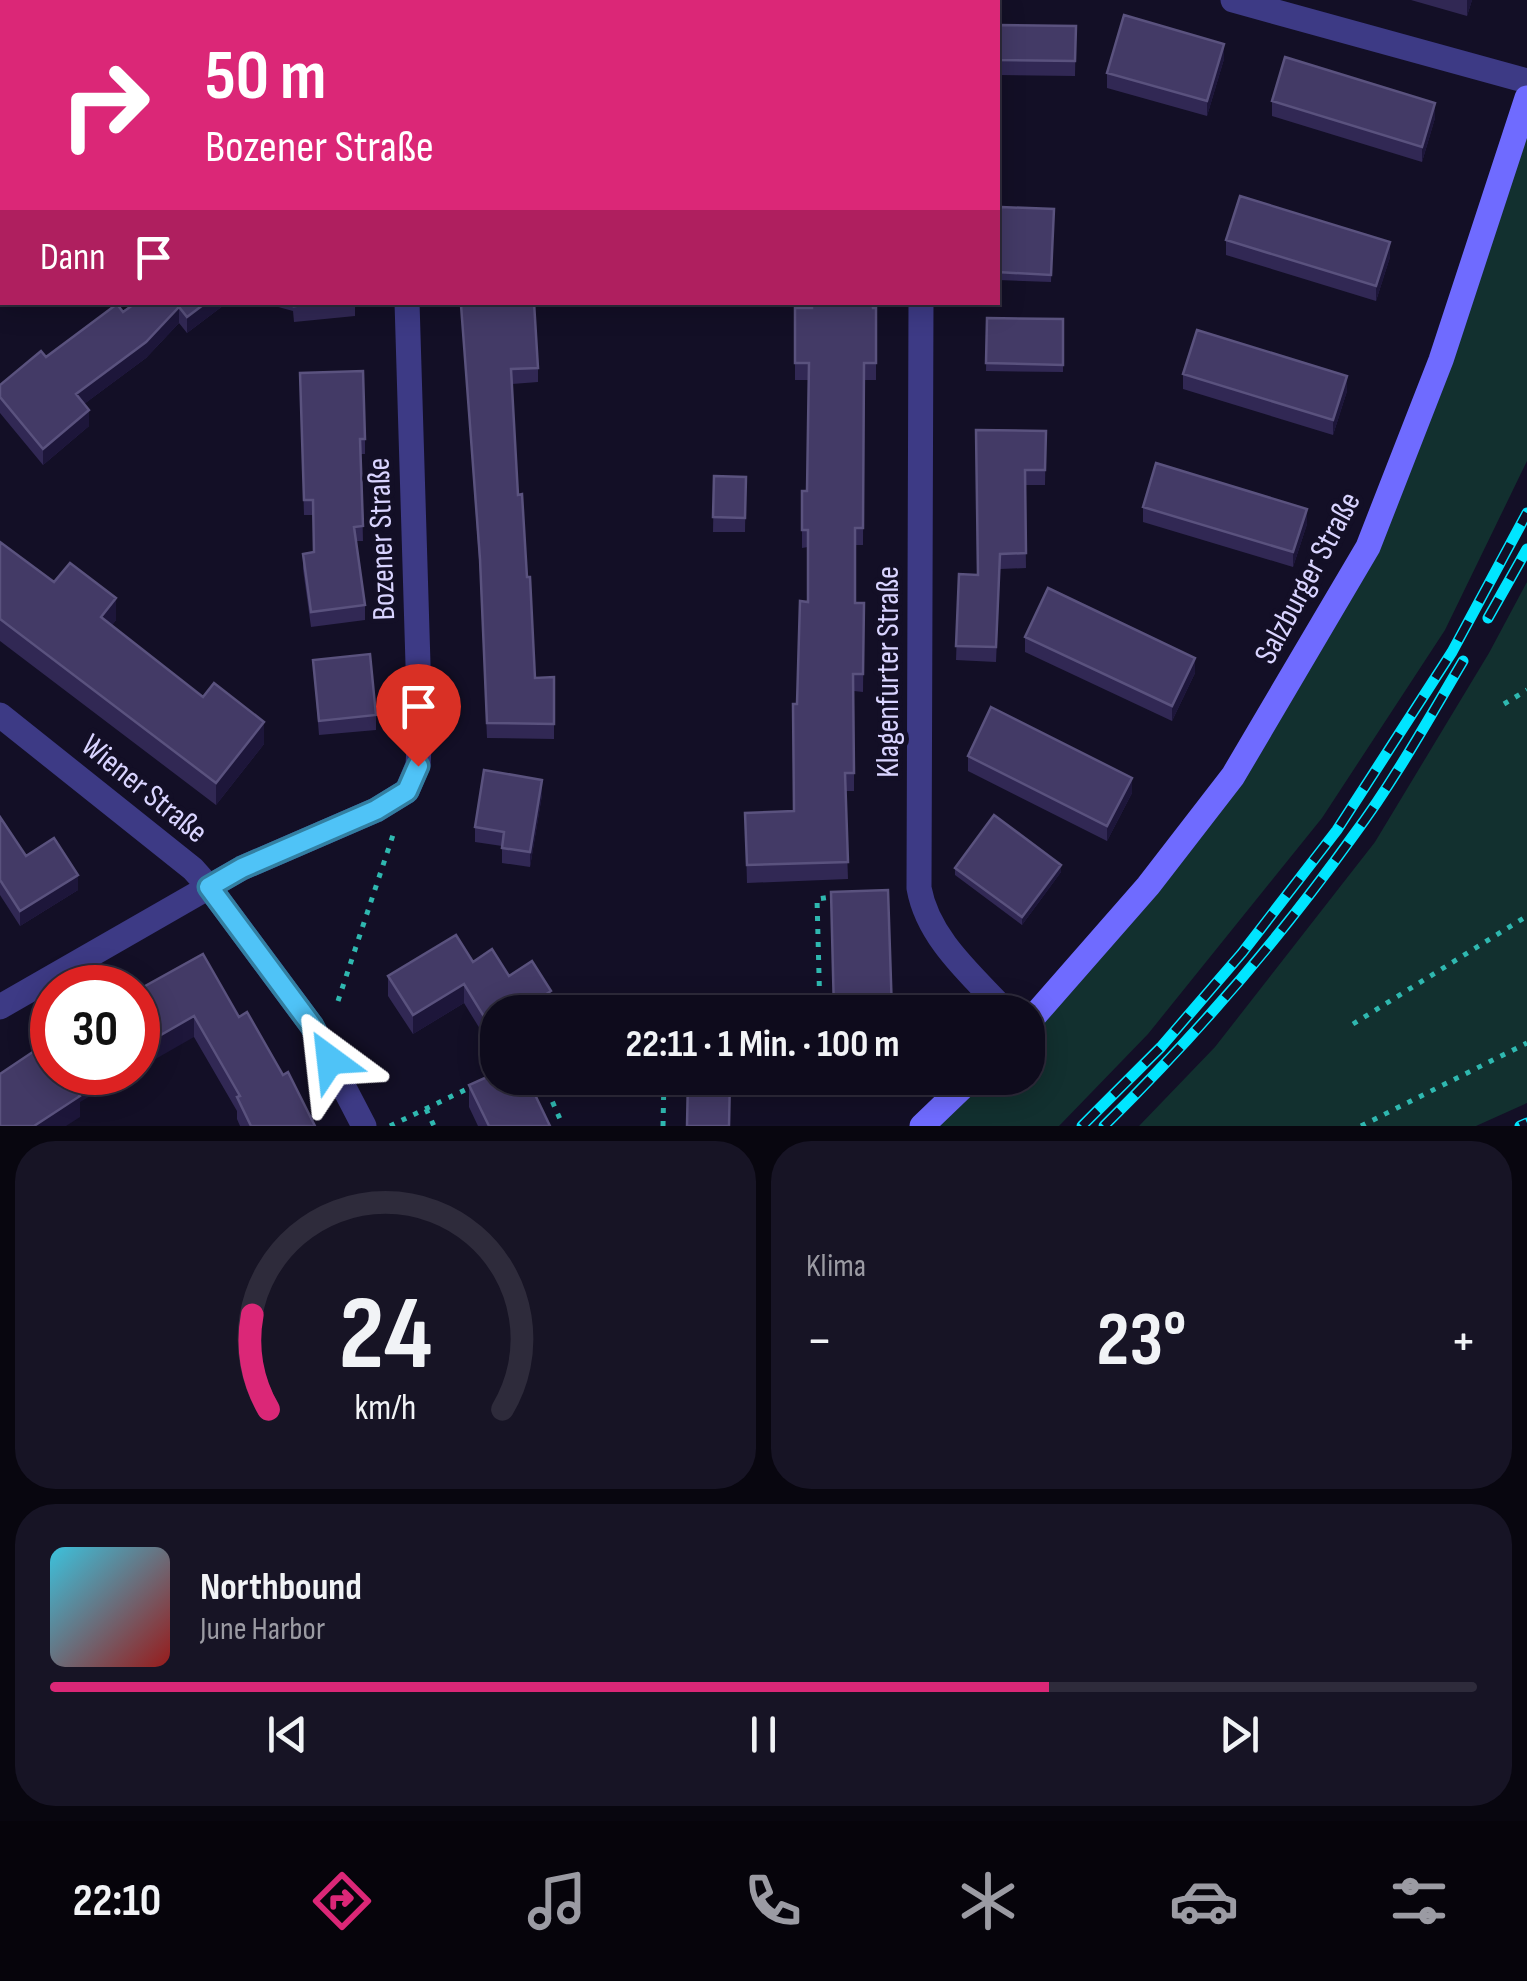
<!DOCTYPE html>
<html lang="de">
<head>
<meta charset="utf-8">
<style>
	body { margin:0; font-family:"Sofia Sans Condensed",sans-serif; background:#171425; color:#f1f3f6; height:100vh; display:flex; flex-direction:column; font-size:38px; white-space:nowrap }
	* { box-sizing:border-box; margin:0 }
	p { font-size:32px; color:#9b9ba3 }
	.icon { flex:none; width:55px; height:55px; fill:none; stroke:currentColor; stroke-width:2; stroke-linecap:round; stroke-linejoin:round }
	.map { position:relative; height:1126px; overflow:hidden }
	.side { display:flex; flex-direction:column; gap:15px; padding:15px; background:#08060f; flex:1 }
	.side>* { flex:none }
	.hud { position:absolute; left:0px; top:0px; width:1000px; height:305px; box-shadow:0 5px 25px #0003,0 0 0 2px #2e2b3b; background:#db2777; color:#fff; overflow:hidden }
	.speed { position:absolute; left:30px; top:965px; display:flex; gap:20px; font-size:50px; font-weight:700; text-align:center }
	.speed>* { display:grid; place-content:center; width:130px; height:130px; border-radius:50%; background:#0e0b1c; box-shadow:0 5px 25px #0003,0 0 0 2px #2e2b3b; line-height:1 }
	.speed .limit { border:15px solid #d22; background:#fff; color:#111 }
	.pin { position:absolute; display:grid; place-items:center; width:85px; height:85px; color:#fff; margin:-102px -42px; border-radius:50% 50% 50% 0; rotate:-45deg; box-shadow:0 0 10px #0007 }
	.pin .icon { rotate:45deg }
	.me { position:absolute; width:110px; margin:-55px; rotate:330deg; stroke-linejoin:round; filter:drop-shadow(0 0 8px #0008) }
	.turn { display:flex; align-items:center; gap:35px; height:210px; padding:0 40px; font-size:45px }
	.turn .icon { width:130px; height:130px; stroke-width:2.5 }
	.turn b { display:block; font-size:70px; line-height:85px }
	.then { display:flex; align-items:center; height:95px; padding:0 40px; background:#0003; gap:20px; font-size:38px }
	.big { font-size:75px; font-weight:700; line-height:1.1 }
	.side .widget { flex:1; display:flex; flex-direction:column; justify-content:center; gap:15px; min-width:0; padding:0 35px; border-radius:40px; background:#171425 }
	.side .dial { align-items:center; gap:0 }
	.dial svg { height:260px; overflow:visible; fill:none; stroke:#2e2b3b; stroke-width:7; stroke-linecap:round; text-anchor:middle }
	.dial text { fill:#f1f3f6; stroke:none }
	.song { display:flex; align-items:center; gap:30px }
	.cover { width:120px; height:120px; border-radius:15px; background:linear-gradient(135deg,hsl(190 70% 55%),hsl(0 70% 35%)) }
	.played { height:10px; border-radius:5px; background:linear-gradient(90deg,#db2777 70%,#2e2b3b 70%) }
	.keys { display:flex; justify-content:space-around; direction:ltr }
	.heat { display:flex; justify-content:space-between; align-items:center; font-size:55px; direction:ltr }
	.side .tiles { flex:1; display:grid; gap:15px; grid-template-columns:1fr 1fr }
	.widget:last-child { grid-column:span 2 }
	.trip { position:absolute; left:480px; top:995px; width:565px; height:100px; border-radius:40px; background:#0e0b1c; box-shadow:0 5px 25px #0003,0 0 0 2px #2e2b3b; font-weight:700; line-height:100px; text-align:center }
	.tab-bar { display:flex; height:160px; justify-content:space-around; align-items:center; background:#06040b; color:#9b9ba3 }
	.tab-bar .icon { width:70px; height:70px }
	.tab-bar .current { color:#db2777 }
	.tab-bar b { font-size:45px; color:#f1f3f6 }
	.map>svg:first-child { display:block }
</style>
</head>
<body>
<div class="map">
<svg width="1527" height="1126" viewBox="0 0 1527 1126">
	<rect width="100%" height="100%" fill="#130f26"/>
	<path fill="#12302f" d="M364,0H909L900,2Z
		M1527,98V461L1445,630L1322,818L1148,1034L1059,1126H922L972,1078H1028V1023L1148,886L1368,547Z
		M1527,582V1103L1476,1126H1139L1215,1047L1375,842L1489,653Z"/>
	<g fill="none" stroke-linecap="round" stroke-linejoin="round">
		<path stroke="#2fb8b0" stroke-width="5" stroke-dasharray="5 8" stroke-linecap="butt" d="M1504,704L1527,690
			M338,1001L394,832
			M820,1012L817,899L837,896
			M1353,1024L1527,916
			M542,1078L560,1119
			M426,1109L434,1126
			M390,1126L473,1086
			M663,1126L664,1078
			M1361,1126L1527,1043"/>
		<path stroke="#3d3a85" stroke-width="25" d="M364,0L366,2
			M1233,0L1527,81
			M900,2L909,0
			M0,294L2,292
			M921,302L919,888C928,939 973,976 1006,1012
			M0,715L193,869L209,887L312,1026L364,1126
			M0,1007L242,868L376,810L407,791L418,765L420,730L407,302"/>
		<path stroke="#6f6bff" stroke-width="25" d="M1028,1023L1148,886L1233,776L1368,547L1441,360L1527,98
			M922,1126L972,1078"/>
		<defs>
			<path id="rail" d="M1488,618L1527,549
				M1082,1126L1161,1047L1242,953L1337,830L1452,652L1527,513
				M1104,1126C1195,1036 1278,941 1353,836C1394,781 1428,720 1463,661
				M1520,1126L1527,1123"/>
		</defs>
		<use href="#rail" stroke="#00e5ff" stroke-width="11"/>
		<use href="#rail" stroke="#130f26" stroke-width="8" stroke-dasharray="22" stroke-linecap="butt"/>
	</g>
	<path fill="#312854" d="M1411,0H1472L1467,16Z
		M998,25L1076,26L1075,76L998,75Z
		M1224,59L1207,116L1107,88V73Z
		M1272,101L1435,118L1422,162L1272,116Z
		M1001,207L1054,209L1051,282L998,280Z
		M1226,240L1390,257L1376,301L1226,255Z
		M137,302H228L187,333L179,323L146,358L84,404L89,426L43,465L0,413V385Z
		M260,302H355V316L294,322L293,311Z
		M811,302H872L873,308H876V380H864L863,545H855V603H864L863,692L854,691V791H845L848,879L747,883L745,813L794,811L797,704L808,602V547L802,548V530L807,491L809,380H795V308H812Z
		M461,305L538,368V382L512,384L518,495L535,678L554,677V739L487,738L480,574Z
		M987,318L1063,319V372L986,371Z
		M300,373L365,439V454H361L363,541H356L365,605V620L311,627L303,569V554L314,552L313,515H304Z
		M1183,374L1347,391L1333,435L1183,389Z
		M976,430L1046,431L1045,485H1025L1026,568L1000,569L996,662L956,660L959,574L977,575Z
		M714,476L746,477L745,532H713Z
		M1143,507L1307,524L1293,567L1143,522Z
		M0,542L54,582L116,620L112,625L264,744L216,805L0,641Z
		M1025,637L1195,673L1172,721L1025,652Z
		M313,660L376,715V730L319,735Z
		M968,756L1132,793L1107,841L968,771Z
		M542,795L530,867L502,863V846L475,842V827Z
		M0,817L26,856L78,890L20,926L0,895Z
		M955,868L1061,872L1022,925L955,875Z
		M388,976H509L551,1011L549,1012H498L488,1042L464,1003L413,1034L388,996Z
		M138,990L239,1017L283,1075L315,1126H240L237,1119V1111L194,1037Z
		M469,1085L550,1126H478L469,1107Z"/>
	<path fill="#1d163a" d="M1467,0H1472L1467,16Z
		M1224,44V59L1207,116V101Z
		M1435,103V118L1422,162V147Z
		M2,180V198L0,199V182Z
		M1390,242V257L1376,301V286Z
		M207,302H228L187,333V317Z
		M179,307V323L146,358L76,410V394Z
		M1347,376V391L1333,435V420Z
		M89,410V426L43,465V449Z
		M1307,509V524L1293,567V552Z
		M116,598V620L101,639V617Z
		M1195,658V673L1172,721V706Z
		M264,722V744L216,805V783Z
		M1132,778V793L1107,841V826Z
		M542,780V795L530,867V852Z
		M1061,865V872L1022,925V917Z
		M78,875V890L20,926V911Z
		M464,984V1003L413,1034V1015Z
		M551,991V1011L549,1012H528V1006Z
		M524,1000V1012H504Z
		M194,1016V1037L138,1069V1048Z
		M498,1017V1037L488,1042V1023Z
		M94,1072H132L80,1102V1117L66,1126H34L73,1085Z"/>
	<path fill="#433a66" stroke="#5a527e" stroke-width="2.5" d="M1124,15L1224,44L1207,101L1107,73Z
		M998,25L1076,26L1075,61L998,60Z
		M1285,57L1435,103L1422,147L1272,101Z
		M2,86V136L0,138V88Z
		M0,146L2,149V180L0,182Z
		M1240,196L1390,242L1376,286L1226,240Z
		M1001,207L1054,209L1051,275L998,272Z
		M137,302H207L187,317L179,307L146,342L76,394L89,410L43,449L0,397V385L41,351L46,357L117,304L123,312Z
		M294,302H331L294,306Z
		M497,302H534L538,368L511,369L518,495L522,494L527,577H530L535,678L554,677V724L487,723L480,559L461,305Z
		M812,302H872L873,308H876V363H864L863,528H855V603H864L863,674H853L854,773H845L848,862L747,865L745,813L794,811L793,704H797L800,601L808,602V530H802V491H807L809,363H795V308H812Z
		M987,318L1063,319V365L986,363Z
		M1197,330L1347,376L1333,420L1183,374Z
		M363,371L365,439H360L363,526L354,527L365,605L311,612L303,554L314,552L313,500H304L300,373Z
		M976,430L1046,431L1045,470H1025L1026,553L1000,554L996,647L956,646L959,574L978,575Z
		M1156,463L1307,509L1293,552L1143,507Z
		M714,476L746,477L745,518L713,517Z
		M0,542L54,582L70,563L116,598L101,617L203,697L214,683L264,722L216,783L0,619Z
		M1048,588L1195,658L1172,706L1025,637Z
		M370,654L376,715L319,721L313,660Z
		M991,707L1132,778L1107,826L968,756Z
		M484,770L542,780L530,852L502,848L504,832L475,827Z
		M994,815L1061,865L1022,917L955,868Z
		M0,817L26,856L54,838L78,875L20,911L0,880Z
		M888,890L892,1012H834L831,892Z
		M456,935L473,962L492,949L509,976L532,961L551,991L528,1006L524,1000L504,1012H498V1017L488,1023L464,984L413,1015L388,976Z
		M203,954L239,1017L247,1012L283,1075L288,1072L315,1126H251L237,1097L240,1096L194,1016L138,1048V990Z
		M610,999L690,1008V1003L732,1005L731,1012H582Z
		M52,1039V1072H94L73,1085L80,1096L34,1126H0V1074Z
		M498,1072V1078H527L550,1126H489L469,1085Z
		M688,1078H730L729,1126H687Z"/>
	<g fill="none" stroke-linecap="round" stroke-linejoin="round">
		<defs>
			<path id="route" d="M330,1060L312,1026L209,887L242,868L376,810L407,791L418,766"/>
		</defs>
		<use href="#route" stroke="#337fa1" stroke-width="25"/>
		<use href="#route" stroke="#4fc3f7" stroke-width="18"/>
	</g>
	<g text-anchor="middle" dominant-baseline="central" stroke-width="10" stroke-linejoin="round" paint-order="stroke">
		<g font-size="32" fill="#d9d4ff" stroke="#130f26">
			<text transform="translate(382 539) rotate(-92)">Bozener Straße</text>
			<text transform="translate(1308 578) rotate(-62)">Salzburger Straße</text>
			<text transform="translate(888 672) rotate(-90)">Klagenfurter Straße</text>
			<text transform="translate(144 789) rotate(39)">Wiener Straße</text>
		</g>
	</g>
</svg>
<div class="speed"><div class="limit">30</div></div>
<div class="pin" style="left:418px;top:766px;background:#d93025"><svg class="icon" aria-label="arrive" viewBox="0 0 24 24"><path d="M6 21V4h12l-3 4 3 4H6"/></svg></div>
<svg class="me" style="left:330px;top:1060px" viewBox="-20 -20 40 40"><path d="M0-17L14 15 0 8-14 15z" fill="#4fc3f7" stroke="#fff" stroke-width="4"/></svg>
<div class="trip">22:11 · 1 Min. · 100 m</div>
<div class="hud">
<div class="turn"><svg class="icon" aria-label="right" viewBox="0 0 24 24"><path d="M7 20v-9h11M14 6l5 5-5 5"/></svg><div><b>50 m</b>Bozener Straße</div></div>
<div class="then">Dann<svg class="icon" aria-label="arrive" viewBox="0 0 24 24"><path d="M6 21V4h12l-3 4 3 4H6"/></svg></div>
</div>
</div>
<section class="side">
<div class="tiles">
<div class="widget dial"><svg viewBox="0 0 100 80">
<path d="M14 69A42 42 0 1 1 86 69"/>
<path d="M14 69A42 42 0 0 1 9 40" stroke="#db2777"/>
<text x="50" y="56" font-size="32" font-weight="700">24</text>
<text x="50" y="72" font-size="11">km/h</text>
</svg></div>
<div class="widget"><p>Klima</p>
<div class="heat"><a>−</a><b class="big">23°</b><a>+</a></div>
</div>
<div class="widget">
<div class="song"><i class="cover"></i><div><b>Northbound</b><p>June Harbor</p></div></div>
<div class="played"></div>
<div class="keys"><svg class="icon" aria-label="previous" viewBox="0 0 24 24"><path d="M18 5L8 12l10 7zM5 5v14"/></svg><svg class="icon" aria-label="pause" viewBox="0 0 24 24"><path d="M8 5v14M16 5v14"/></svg><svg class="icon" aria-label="next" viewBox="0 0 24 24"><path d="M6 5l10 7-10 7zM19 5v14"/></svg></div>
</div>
</div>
</section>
<nav class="tab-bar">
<b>22:10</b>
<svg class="icon current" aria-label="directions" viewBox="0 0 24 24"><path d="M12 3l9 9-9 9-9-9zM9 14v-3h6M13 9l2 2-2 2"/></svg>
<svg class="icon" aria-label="music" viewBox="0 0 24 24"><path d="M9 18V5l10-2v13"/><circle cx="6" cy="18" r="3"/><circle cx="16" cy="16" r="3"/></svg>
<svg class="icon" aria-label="phone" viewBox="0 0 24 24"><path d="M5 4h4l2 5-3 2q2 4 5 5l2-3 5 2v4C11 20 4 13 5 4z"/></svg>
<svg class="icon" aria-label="climate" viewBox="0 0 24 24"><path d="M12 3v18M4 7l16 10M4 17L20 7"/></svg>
<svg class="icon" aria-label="car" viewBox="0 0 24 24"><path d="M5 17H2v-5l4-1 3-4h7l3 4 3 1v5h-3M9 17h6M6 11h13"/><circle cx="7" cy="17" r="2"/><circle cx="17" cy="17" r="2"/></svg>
<svg class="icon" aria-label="filters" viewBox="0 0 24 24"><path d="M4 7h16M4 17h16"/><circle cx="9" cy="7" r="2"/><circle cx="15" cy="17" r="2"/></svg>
</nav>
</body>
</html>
